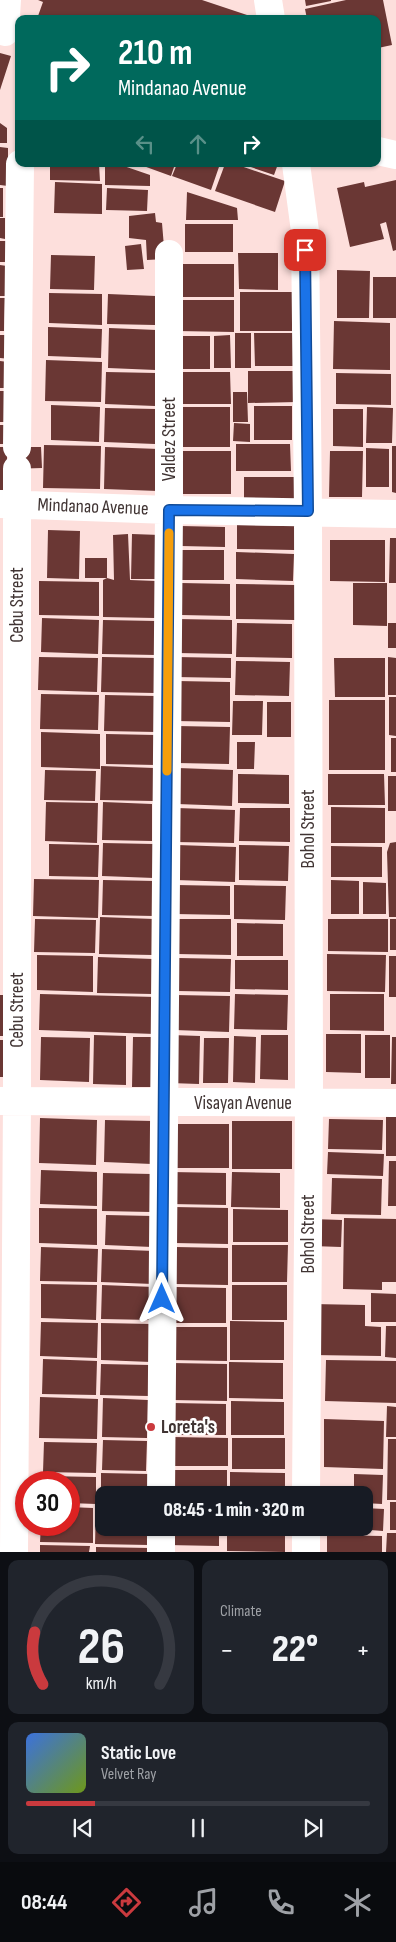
<!DOCTYPE html>
<html lang="en">
<head>
<meta charset="utf-8">
<style>
	body { margin:0; font-family:"Sofia Sans Condensed",sans-serif; background:#20242c; color:#f1f3f6; height:100vh; display:flex; flex-direction:column; font-size:19px; white-space:nowrap }
	* { box-sizing:border-box; margin:0 }
	p { font-size:16px; color:#9ea1a6 }
	.icon { flex:none; width:28px; height:28px; fill:none; stroke:currentColor; stroke-width:2; stroke-linecap:round; stroke-linejoin:round }
	.map { position:relative; height:1552px; overflow:hidden }
	.details { display:flex; flex-direction:column; gap:8px; padding:8px; background:#0d0f14; flex:1 }
	.details>* { flex:none }
	.guide { position:absolute; left:15px; top:15px; width:366px; height:152px; border-radius:10px; box-shadow:0 1px 4px #0004; background:#00695c; color:#fff; overflow:hidden }
	.speed { position:absolute; left:15px; top:1471px; display:flex; gap:10px; font-size:25px; font-weight:700; text-align:center }
	.speed>* { display:grid; place-content:center; width:65px; height:65px; border-radius:50%; background:#171b24; box-shadow:0 1px 4px #0004; line-height:1 }
	.speed .limit { border:8px solid #d22; background:#fff; color:#111 }
	.pin { position:absolute; display:grid; place-items:center; width:42px; height:42px; color:#fff; margin:-21px; border-radius:10px; box-shadow:0 2px 8px #0006 }
	.me { position:absolute; width:55px; margin:-28px; rotate:0deg; stroke-linejoin:round; filter:drop-shadow(0 0 4px #0008) }
	.turn { display:flex; align-items:center; gap:18px; height:105px; padding:0 20px; font-size:22px }
	.turn .icon { width:65px; height:65px; stroke-width:2.5 }
	.turn b { display:block; font-size:35px; line-height:42px }
	.lanes { display:flex; align-items:center; height:48px; padding:0 20px; background:#0003; justify-content:center; gap:25px; direction:ltr }
	.lanes .off { opacity:.35 }
	.big { font-size:38px; font-weight:800; line-height:1.1 }
	.details .tile { flex:1; display:flex; flex-direction:column; justify-content:center; gap:8px; min-width:0; padding:0 18px; border-radius:10px; background:#20242c }
	.details .dial { align-items:center; gap:0 }
	.dial svg { height:130px; overflow:visible; fill:none; stroke:#363941; stroke-width:7; stroke-linecap:round; text-anchor:middle }
	.dial text { fill:#f1f3f6; stroke:none }
	.song { display:flex; align-items:center; gap:15px }
	.cover { width:60px; height:60px; border-radius:8px; background:linear-gradient(135deg,hsl(220 70% 55%),hsl(80 70% 35%)) }
	.played { height:5px; border-radius:2px; background:linear-gradient(90deg,#ca3a3e 20%,#363941 20%) }
	.keys { display:flex; justify-content:space-around; direction:ltr }
	.heat { display:flex; justify-content:space-between; align-items:center; font-size:28px; direction:ltr }
	.details .tiles { flex:1; display:grid; gap:8px; grid-template-columns:1fr 1fr }
	.tile:last-child { grid-column:span 2 }
	.trip { position:absolute; left:95px; top:1486px; width:278px; height:50px; border-radius:10px; background:#171b24; box-shadow:0 1px 4px #0004; font-weight:800; line-height:50px; text-align:center }
	.menu { display:flex; height:80px; justify-content:space-around; align-items:center; background:#090b0e; color:#9ea1a6 }
	.menu .icon { width:35px; height:35px }
	.menu .on { color:#ca3a3e }
	.menu b { font-size:22px; color:#f1f3f6 }
	.map>svg:first-child { display:block }
</style>
</head>
<body>
<div class="map">
<svg width="396" height="1552" viewBox="0 0 396 1552">
	<rect width="100%" height="100%" fill="#fddfdc"/>
	<path fill="#6a3734" d="M38,0H202L250,16V19H46L38,16L43,2Z
		M305,0H331V1L306,6Z
		M346,0H383L392,45L378,48V19H307L305,9Z
		M0,53L11,56L0,90Z
		M0,123L7,128V143H0Z
		M0,147L8,148V186L0,185Z
		M50,164H99L100,181L50,180Z
		M105,164H118L150,175V186L105,185Z
		M138,164H175L171,176Z
		M177,164H220L211,190L172,176Z
		M225,164H235L285,181L275,212L215,191Z
		M242,164H278L274,175Z
		M396,180V250L393,251L386,222L380,224L384,239L350,247L337,188L364,182L365,187Z
		M55,182L102,184V214L54,213Z
		M0,188H3V217H0Z
		M107,188L148,190L147,211L106,210Z
		M187,192L237,208L238,220H186Z
		M155,213L156,222L162,223L165,259L147,260L146,240L129,238V216Z
		M0,218H5V239L0,238Z
		M185,224H233V252H185Z
		M0,241H7V262H0Z
		M141,244L144,269L127,270L125,246Z
		M238,253H278V290L239,289Z
		M51,255L95,256L94,290L50,289Z
		M181,264H234V297H181Z
		M0,265L7,266V296H0Z
		M337,270L370,271L369,318H337Z
		M373,277H396V318H373Z
		M240,292H292V331H240Z
		M49,293L102,294V325L49,323Z
		M108,294L156,296L155,325L107,324Z
		M0,298H5L4,331H0Z
		M177,300H234V332L177,331Z
		M334,321L390,323V370L333,369Z
		M48,327L102,329L101,358L48,356Z
		M109,328L157,330L156,370L108,368Z
		M235,333H251V368H235Z
		M254,333H294V366H255Z
		M0,335H11V359L0,358Z
		M230,335L231,368H214V336Z
		M179,336H210V369H179Z
		M46,360L102,362L101,402L45,401Z
		M0,361L8,362L7,388H0Z
		M248,371H296L297,402L248,403Z
		M106,372L156,373L155,406L105,404Z
		M179,372H230L231,404H180Z
		M336,373L391,374V405L336,404Z
		M0,391H4V422H0Z
		M233,392H247L248,422H233Z
		M51,405L100,407L99,442L51,440Z
		M254,406H292V440H254Z
		M177,407H230V447H177Z
		M367,407L393,408L392,443H366Z
		M105,408L156,409L155,444L104,442Z
		M333,409H363V447L333,446Z
		M234,423L250,424V442L233,441Z
		M0,425H9V444H0Z
		M236,444H290L291,471H236Z
		M44,445L101,446L100,489L43,488Z
		M392,446H396V493L392,492Z
		M0,447H7V490H0Z
		M9,447H41L42,468L10,469Z
		M105,447L159,449L158,491L104,489Z
		M366,448L389,449V487H366Z
		M177,451H231V494H177Z
		M330,451H363L362,497H329Z
		M244,477H299L295,499H244Z
		M237,525L295,526V550L237,549Z
		M181,526L225,527V547L181,546Z
		M48,530L80,531L79,579L47,578Z
		M128,534L130,580L156,581L155,618L103,617V580L107,578L114,580L113,535Z
		M132,534L160,535L159,579H131Z
		M390,538H396V583H389Z
		M330,540H385V582L330,581Z
		M179,550H224V580H178Z
		M236,552L294,554L293,581L236,579Z
		M85,558H107V578H85Z
		M39,581L99,582V616L39,615Z
		M181,583L230,584V616L181,615Z
		M353,583H387V626L353,625Z
		M236,584L295,585V620L236,619Z
		M42,618L99,620L98,654L41,652Z
		M177,619L232,620V654L177,653Z
		M103,620L156,621V655L102,654Z
		M237,623L292,624V658L236,657Z
		M388,623H396V648H388Z
		M39,657L98,658L97,692L38,690Z
		M102,657L156,658L155,693L101,692Z
		M176,657L231,658V678L176,677Z
		M388,657L396,658V695H388Z
		M334,658H385V697H335Z
		M236,661L290,662L289,696L235,695Z
		M177,681L230,682V722L176,721Z
		M41,694L99,695L98,730L40,729Z
		M105,695L156,696V732L104,731Z
		M389,697H396V736L389,735Z
		M329,700H385V770H329Z
		M233,701H263L262,735H232Z
		M267,702H291V737H267Z
		M177,726L230,727L229,764L177,763Z
		M41,732L100,734V769L41,767Z
		M106,734L156,735V765L106,764Z
		M391,738H396V772H391Z
		M237,742H255L254,769H237Z
		M101,766L154,768L153,801L100,800Z
		M178,768L233,770L232,806L177,804Z
		M45,770L96,771L95,801L44,800Z
		M238,774L289,775V804L238,803Z
		M328,774H384L385,805H328Z
		M388,776H396V811H388Z
		M46,802L98,803L97,843L45,841Z
		M103,802L152,804V841L102,840Z
		M331,807L385,808V843H331Z
		M177,808L235,810L234,843L175,842Z
		M240,808H290V842L239,841Z
		M396,842V917H389L387,852L390,843Z
		M103,843L154,844V878L102,876Z
		M49,844L99,845L98,877L49,876Z
		M177,845L236,847L235,882L176,880Z
		M239,845L289,846L288,881L239,880Z
		M331,846L382,847V877H331Z
		M34,879L99,880L98,918L33,916Z
		M103,880L155,881L154,916L102,915Z
		M331,880L359,881V914H331Z
		M363,882L386,883V914H363Z
		M176,885L230,886V915L175,914Z
		M234,885L286,886L285,920L234,919Z
		M100,917L154,919L153,955L99,954Z
		M35,919L96,920L95,953L34,952Z
		M177,919H231V955L177,954Z
		M328,919H388V952L328,951Z
		M390,919H396V950H390Z
		M237,923L283,924V956H237Z
		M327,954L386,955L385,992L327,991Z
		M37,955L93,956V992L37,990Z
		M389,956H396V997H389Z
		M98,957L153,959V994L97,993Z
		M178,958L231,959L230,992L178,991Z
		M235,960H288V990L235,989Z
		M40,994L156,997L155,1034L39,1030Z
		M235,994L288,995L287,1030L234,1029Z
		M330,994H384V1031L330,1030Z
		M0,995H3V1036H0Z
		M176,995L230,996L229,1032L175,1030Z
		M326,1034H361V1073L326,1072Z
		M94,1035L126,1036V1085L93,1084Z
		M171,1035L200,1036L199,1084L170,1083Z
		M261,1035H288V1080L260,1079Z
		M365,1035H390V1078H365Z
		M234,1036L256,1037L255,1083L233,1082Z
		M41,1037L90,1038L89,1082L40,1080Z
		M133,1037H157L156,1087H132Z
		M392,1037H396V1084H391Z
		M204,1038H229L228,1083H203Z
		M0,1040H5V1077H0Z
		M386,1116L396,1117V1156H386Z
		M40,1118L97,1120L96,1165L39,1163Z
		M329,1119L383,1120L382,1150L328,1149Z
		M105,1120L153,1121L152,1164L104,1162Z
		M232,1121H292V1169H232Z
		M176,1124H229V1168H176Z
		M328,1152L384,1154L383,1176L327,1174Z
		M389,1161H396V1206H388Z
		M41,1170L97,1172V1206L40,1204Z
		M171,1172L226,1173V1205L171,1204Z
		M232,1172L280,1173V1208L231,1207Z
		M103,1173L152,1174L151,1212L102,1211Z
		M332,1178L382,1179L381,1215L331,1214Z
		M174,1207L228,1208V1244L174,1243Z
		M39,1208L97,1209V1245L39,1243Z
		M233,1209L288,1210V1242H233Z
		M106,1215L153,1216L152,1247L105,1245Z
		M344,1218L396,1219V1282H382V1290L343,1289Z
		M312,1219L342,1220L341,1247L312,1246Z
		M232,1245H288L287,1282H232Z
		M41,1247L98,1249L97,1282L40,1281Z
		M176,1247L228,1248V1285L176,1284Z
		M102,1249L154,1251L153,1284L101,1282Z
		M41,1284L97,1285L96,1320L41,1318Z
		M102,1285L154,1287L153,1320L101,1319Z
		M232,1285H287V1320H232Z
		M176,1287L226,1288V1323H176Z
		M371,1293L396,1294V1322H371Z
		M312,1304L365,1305V1326L381,1327V1356L312,1355Z
		M230,1321L284,1322V1360H230Z
		M41,1322L98,1323L97,1358L40,1356Z
		M101,1323L152,1324L151,1362L101,1360Z
		M386,1326H396V1358L385,1357Z
		M171,1327H227V1361L171,1360Z
		M43,1359L97,1361L96,1395L42,1394Z
		M326,1360L396,1361V1403L325,1401Z
		M229,1362L283,1363V1399L229,1398Z
		M172,1363L227,1364V1401L172,1400Z
		M101,1364L150,1365L149,1396L100,1395Z
		M40,1397L98,1399L97,1439L39,1438Z
		M103,1398L148,1400L147,1438L102,1437Z
		M231,1401L284,1402V1435H231Z
		M173,1403L226,1404V1435H172Z
		M387,1406L396,1407V1437H386Z
		M324,1419L384,1421L383,1469L324,1467Z
		M172,1437L228,1438V1466H173Z
		M232,1438H285V1469H232Z
		M388,1439H396V1500H387Z
		M103,1440L147,1441L146,1471L102,1470Z
		M44,1442L97,1443L96,1473L43,1472Z
		M165,1470H227V1495H165Z
		M230,1472L285,1473V1495H230Z
		M101,1473L149,1474L148,1495H104V1504H101Z
		M354,1474L383,1475L382,1504L364,1503V1495H354Z
		M46,1476L96,1477V1504L69,1503V1482H46Z
		M317,1491L352,1492V1495H317Z
		M390,1502H396V1530H390Z
		M69,1507L93,1508V1543L40,1542L41,1525H69Z
		M96,1507L104,1508V1528H149V1545L95,1544Z
		M364,1508L384,1509L383,1531L358,1529L359,1528H364Z
		M167,1528H219V1546L167,1545Z
		M227,1528H285V1552L227,1551Z
		M387,1533H396V1552H386Z
		M327,1535L382,1536V1552H327Z
		M40,1545L90,1546L89,1552H40Z
		M96,1547L149,1548L148,1552H96Z"/>
	<g fill="none" stroke-linecap="round" stroke-linejoin="round">
		<path stroke="#fff" stroke-width="28" d="M268,0L271,19
			M5,32L7,0
			M378,151L396,155
			M296,164L305,231L308,511L309,1103L306,1495
			M17,447L20,164
			M0,504L169,510L396,514
			M0,1101L396,1103
			M161,1495L169,510V254
			M14,1552L17,1101V469
			M161,1552V1528
			M306,1552V1528"/>
	</g>
	<g fill="none" stroke-linecap="round" stroke-linejoin="round">
		<defs>
			<path id="route" d="M162,1299L169,510L308,511L305,250"/>
		</defs>
		<use href="#route" stroke="#114b97" stroke-width="12"/>
		<use href="#route" stroke="#1a73e8" stroke-width="9"/>
		<path stroke="#f59e0b" stroke-width="9" d="M167,771L169,533"/>
	</g>
	<circle fill="#ca3a3e" stroke="#fff" stroke-width="2" cx="151" cy="1427" r="5"/>
	<g text-anchor="middle" dominant-baseline="central" stroke-width="5" stroke-linejoin="round" paint-order="stroke">
		<g font-size="19" fill="#403433" stroke="#fff">
			<text transform="translate(169 439) rotate(-90)">Valdez Street</text>
			<text transform="translate(93 507) rotate(2)">Mindanao Avenue</text>
			<text transform="translate(17 605) rotate(-90)">Cebu Street</text>
			<text transform="translate(308 829) rotate(-90)">Bohol Street</text>
			<text transform="translate(17 1010) rotate(-90)">Cebu Street</text>
			<text x="243" y="1103">Visayan Avenue</text>
			<text transform="translate(308 1234) rotate(-90)">Bohol Street</text>
		</g>
		<g font-size="19" font-weight="bold" fill="#403433" stroke="#fff" text-anchor="start">
			<text x="161" y="1427">Loreta's</text>
		</g>
	</g>
</svg>
<div class="speed"><div class="limit">30</div></div>
<div class="pin" style="left:305px;top:250px;background:#d93025"><svg class="icon" aria-label="arrive" viewBox="0 0 24 24"><path d="M6 21V4h12l-3 4 3 4H6"/></svg></div>
<svg class="me" style="left:162px;top:1299px" viewBox="-20 -20 40 40"><path d="M0-17L14 15 0 8-14 15z" fill="#1a73e8" stroke="#fff" stroke-width="4"/></svg>
<div class="trip">08:45 · 1 min · 320 m</div>
<div class="guide">
<div class="turn"><svg class="icon" aria-label="right" viewBox="0 0 24 24"><path d="M7 20v-9h11M14 6l5 5-5 5"/></svg><div><b>210 m</b>Mindanao Avenue</div></div>
<div class="lanes"><svg class="icon off" aria-label="left" viewBox="0 0 24 24"><path d="M17 20v-9H6M10 6l-5 5 5 5"/></svg><svg class="icon off" aria-label="ahead" viewBox="0 0 24 24"><path d="M12 20V5M6 11l6-6 6 6"/></svg><svg class="icon" aria-label="right" viewBox="0 0 24 24"><path d="M7 20v-9h11M14 6l5 5-5 5"/></svg></div>
</div>
</div>
<section class="details">
<div class="tiles">
<div class="tile dial"><svg viewBox="0 0 100 80">
<path d="M14 69A42 42 0 1 1 86 69"/>
<path d="M14 69A42 42 0 0 1 9 37" stroke="#ca3a3e"/>
<text x="50" y="56" font-size="32" font-weight="700">26</text>
<text x="50" y="72" font-size="11">km/h</text>
</svg></div>
<div class="tile"><p>Climate</p>
<div class="heat"><a>−</a><b class="big">22°</b><a>+</a></div>
</div>
<div class="tile">
<div class="song"><i class="cover"></i><div><b>Static Love</b><p>Velvet Ray</p></div></div>
<div class="played"></div>
<div class="keys"><svg class="icon" aria-label="previous" viewBox="0 0 24 24"><path d="M18 5L8 12l10 7zM5 5v14"/></svg><svg class="icon" aria-label="pause" viewBox="0 0 24 24"><path d="M8 5v14M16 5v14"/></svg><svg class="icon" aria-label="next" viewBox="0 0 24 24"><path d="M6 5l10 7-10 7zM19 5v14"/></svg></div>
</div>
</div>
</section>
<nav class="menu">
<b>08:44</b>
<svg class="icon on" aria-label="directions" viewBox="0 0 24 24"><path d="M12 3l9 9-9 9-9-9zM9 14v-3h6M13 9l2 2-2 2"/></svg>
<svg class="icon" aria-label="music" viewBox="0 0 24 24"><path d="M9 18V5l10-2v13"/><circle cx="6" cy="18" r="3"/><circle cx="16" cy="16" r="3"/></svg>
<svg class="icon" aria-label="phone" viewBox="0 0 24 24"><path d="M5 4h4l2 5-3 2q2 4 5 5l2-3 5 2v4C11 20 4 13 5 4z"/></svg>
<svg class="icon" aria-label="climate" viewBox="0 0 24 24"><path d="M12 3v18M4 7l16 10M4 17L20 7"/></svg>
</nav>
</body>
</html>
